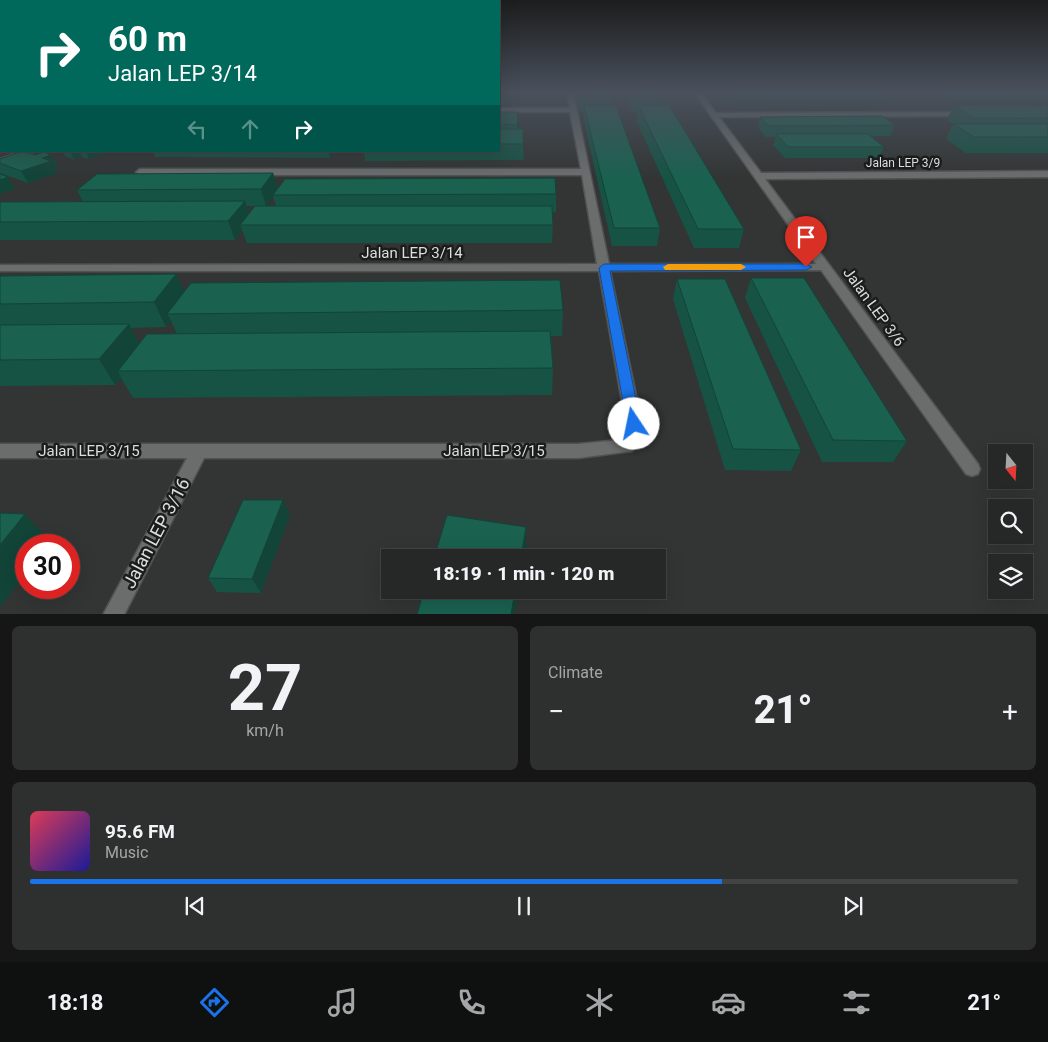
<!DOCTYPE html>
<html lang="en">
<head>
<meta charset="utf-8">
<style>
	body { margin:0; font-family:Roboto,sans-serif; background:#2e302f; color:#f1f3f6; height:100vh; display:flex; flex-direction:column; font-size:19px; white-space:nowrap }
	* { box-sizing:border-box; margin:0 }
	p { font-size:16px; color:#a4a6a7 }
	.icon { flex:none; width:28px; height:28px; fill:none; stroke:currentColor; stroke-width:2; stroke-linecap:round; stroke-linejoin:round }
	.map { position:relative; height:614px; overflow:hidden }
	.drawer { display:flex; flex-direction:column; gap:12px; padding:12px; background:#151615; flex:1 }
	.drawer>* { flex:none }
	.banner { position:absolute; left:0px; top:0px; width:500px; height:152px; box-shadow:0 5px 20px #0002,0 0 0 1px #424444; background:#00695c; color:#fff; overflow:hidden }
	.needle { width:32px; rotate:162deg }
	.fabs { position:absolute; left:988px; top:444px; display:grid; gap:10px }
	.fabs a { display:grid; place-items:center; width:45px; height:45px; border-radius:0px; background:#262827; box-shadow:0 5px 20px #0002,0 0 0 1px #424444; font-size:25px }
	.speed { position:absolute; left:15px; top:534px; display:flex; gap:10px; font-size:25px; font-weight:700; text-align:center }
	.speed>* { display:grid; place-content:center; width:65px; height:65px; border-radius:50%; background:#262827; box-shadow:0 5px 20px #0002,0 0 0 1px #424444; line-height:1 }
	.speed .limit { border:8px solid #d22; background:#fff; color:#111 }
	.pin { position:absolute; display:grid; place-items:center; width:42px; height:42px; color:#fff; margin:-51px -21px; border-radius:50% 50% 50% 0; rotate:-45deg; box-shadow:0 0 5px #0007 }
	.pin .icon { rotate:45deg }
	.me { position:absolute; width:55px; margin:-28px; rotate:349deg; stroke-linejoin:round; filter:drop-shadow(0 0 4px #0008) }
	.turn { display:flex; align-items:center; gap:18px; height:105px; padding:0 25px; font-size:22px }
	.turn .icon { width:65px; height:65px; stroke-width:2.5 }
	.turn b { display:block; font-size:35px; line-height:42px }
	.lanes { display:flex; align-items:center; height:48px; padding:0 25px; background:#0003; justify-content:center; gap:25px; direction:ltr }
	.lanes .off { opacity:.35 }
	.big { font-size:38px; font-weight:800; line-height:1.1 }
	.drawer .card { flex:1; display:flex; flex-direction:column; justify-content:center; gap:8px; min-width:0; padding:0 18px; border-radius:8px; background:#2e302f }
	.drawer .dial { align-items:center; gap:0 }
	.dial b { font-size:65px; line-height:1 }
	.song { display:flex; align-items:center; gap:15px }
	.cover { width:60px; height:60px; border-radius:8px; background:linear-gradient(135deg,hsl(350 70% 55%),hsl(240 70% 35%)) }
	.played { height:5px; border-radius:2px; background:linear-gradient(90deg,#1a73e8 70%,#424444 70%) }
	.keys { display:flex; justify-content:space-around; direction:ltr }
	.heat { display:flex; justify-content:space-between; align-items:center; font-size:28px; direction:ltr }
	.drawer .tiles { flex:1; display:grid; gap:12px; grid-template-columns:1fr 1fr }
	.card:last-child { grid-column:span 2 }
	.trip { position:absolute; left:381px; top:549px; width:285px; height:50px; border-radius:0px; background:#262827; box-shadow:0 5px 20px #0002,0 0 0 1px #424444; font-weight:800; line-height:50px; text-align:center }
	.tab-bar { display:flex; height:80px; justify-content:space-around; align-items:center; background:#0f1010; color:#a4a6a7 }
	.tab-bar .icon { width:35px; height:35px }
	.tab-bar .selected { color:#1a73e8 }
	.tab-bar b { font-size:22px; color:#f1f3f6 }
	.map>svg:first-child { display:block }
</style>
</head>
<body>
<div class="map">
<svg width="1048" height="615" viewBox="0 0 1048 615">
	<rect width="100%" height="100%" fill="#323534"/>
	<g fill="none" stroke-linecap="round" stroke-linejoin="round">
		<defs>
			<path id="minor" d="M567,92H573L609,264H816L694,92H700L716,113L966,112L970,114L966,116L719,117L761,173L1048,171V177L765,179L978,464L980,469L978,474L972,476L966,474L821,270L610,271L642,424L632,451L578,458H204L124,615H103L187,458H0V444H578L620,440L626,424L599,271H0V265L597,264L582,175H140L136,172L140,169H581L570,112H499V108H570Z
				M23,151H36L0,165V159Z"/>
		</defs>
		<use href="#minor" stroke="#515352" stroke-width="3"/>
		<use href="#minor" fill="#6b6d6d" fill-rule="evenodd"/>
	</g>
	<path fill="#165345" fill-rule="evenodd" d="M0,92H1V134H0Z
		M499,92H507L506,105H499Z
		M576,92H609L611,98L610,106L660,228L657,246H612L584,121V112H580Z
		M624,92H660L663,97L662,105L744,229L739,248H694L636,120L637,112H633Z
		M728,92H889L885,101H734L727,94Z
		M940,92H1048V99H953Z
		M954,105L1048,106V153H966L946,139L953,124L947,120Z
		M499,112H518V129L523,144L524,160L365,161L364,151H499Z
		M760,117L895,125L890,136H871L884,147L879,158H785L773,145L776,137H766L758,128Z
		M63,151H111L89,159L82,157L74,159L66,157Z
		M153,151H335L330,158L155,157Z
		M35,155H51L58,166L54,168L57,173L28,183L0,173V159Z
		M273,173L277,189L556,194V212H552L553,225L552,243H247L242,230L235,240H0V202H83L77,190ZM273,196L276,206H266ZM246,206H255L249,214Z
		M0,276L184,292L563,310L562,336H551L553,368L552,395L133,398L121,378L115,385L0,386ZM171,321L177,334L139,344L131,328L166,327Z
		M751,278L907,441L893,462H822L745,298Z
		M677,279L801,450L791,471L725,470L673,299Z
		M290,515L261,593L217,592L208,578Z"/>
	<path fill="#124438" d="M0,92H1V110H0Z
		M518,112L519,127L517,140V125Z
		M70,151H80L82,157L74,159Z
		M86,151H111L89,159Z
		M328,151H335L330,158Z
		M51,155L58,166L54,168L57,173L28,183L21,171L42,158Z
		M273,173L278,190L273,195V196L266,206L261,189Z
		M8,177L15,189L0,194V180Z
		M245,201L251,219L240,225L242,230L235,240L228,221Z
		M176,274L187,298L167,314L171,321L166,327L154,302Z
		M129,324L143,350L118,371L121,378L115,385L99,359Z
		M283,500L290,515L261,593L252,579Z
		M25,514L49,540L46,545H26V572L1,606L0,605V545Z
		M526,527V548L524,558H521Z
		M515,590H519L514,615H511Z"/>
	<path fill="#1a6150" stroke="#124438" d="M579,92H609L611,98H581Z
		M632,92H660L663,97H635Z
		M638,105H669L744,229H698Z
		M954,105L1048,106V118H974Z
		M584,106H616L660,228H614Z
		M0,107H1V113H0Z
		M499,112H518L517,125L499,124Z
		M882,116L895,125L769,126L760,117Z
		M953,124H1048V137H974Z
		M499,129H523V144H499Z
		M776,134H868L884,147H788Z
		M23,151L35,155L44,152L51,155L42,158L51,161L21,171L0,163V159Z
		M273,173L261,189L77,190L97,174Z
		M0,174L8,177L0,180Z
		M555,178L556,194L273,195L285,179Z
		M245,201L228,221L0,222V202Z
		M255,206H552L553,225H240Z
		M176,274L154,302L0,304V276Z
		M751,278H804L907,441L833,440Z
		M677,279H725L801,450L733,449Z
		M560,280L563,310L167,314L191,283Z
		M129,324L99,359L0,360V325Z
		M550,331L553,368L118,371L147,334Z
		M243,500H283L252,579L208,578Z
		M0,513L25,514L0,545Z
		M447,515L526,527L521,558H434Z
		M424,590H515L511,615H417Z"/>
	<linearGradient id="sky" x2="0" y2="1"><stop stop-color="#1c1d1d"/><stop offset="0.52" stop-color="#49515c"/><stop offset="1" stop-color="#49515c" stop-opacity="0"/></linearGradient>
	<rect width="1048" height="178" fill="url(#sky)"/>
	<path fill="#1a73e8" stroke="#114b97" d="M604,264H806L812,267L806,270L610,271L641,424L639,428L634,429L629,428L627,424L599,268Z"/>
	<path fill="#f59e0b" d="M668,264H741L746,267L741,270H665L663,267Z"/>
	<g text-anchor="middle" dominant-baseline="central" stroke-width="5" stroke-linejoin="round" paint-order="stroke">
		<g font-size="12" fill="#dcdedd" stroke="#1b1c1c">
			<text x="903" y="163">Jalan LEP 3/9</text>
		</g>
		<g font-size="15" fill="#dcdedd" stroke="#1b1c1c">
			<text x="412" y="253">Jalan LEP 3/14</text>
			<text transform="translate(874 307) rotate(54)">Jalan LEP 3/6</text>
			<text x="89" y="451">Jalan LEP 3/15</text>
			<text x="494" y="451">Jalan LEP 3/15</text>
		</g>
		<g font-size="18" fill="#dcdedd" stroke="#1b1c1c">
			<text transform="translate(156 533) rotate(-62)">Jalan LEP 3/16</text>
		</g>
	</g>
</svg>
<div class="fabs">
<a><svg class="needle" viewBox="-14 -14 28 28"><path d="M0-13l5 13h-10z" fill="#e53935"/><path d="M0 13l5-13h-10z" fill="#a4a6a7"/></svg></a>
<a><svg class="icon" aria-label="search" viewBox="0 0 24 24"><circle cx="10" cy="10" r="6"/><path d="M15 15l6 6"/></svg></a>
<a><svg class="icon" aria-label="layers" viewBox="0 0 24 24"><path d="M12 4l9 5-9 5-9-5zM3 14l9 5 9-5"/></svg></a>
</div>
<div class="speed"><div class="limit">30</div></div>
<div class="pin" style="left:806px;top:267px;background:#d93025"><svg class="icon" aria-label="arrive" viewBox="0 0 24 24"><path d="M6 21V4h12l-3 4 3 4H6"/></svg></div>
<svg class="me" style="left:634px;top:424px" viewBox="-20 -20 40 40"><circle r="19" fill="#fff"/><path d="M0-13L10 11 0 6-10 11z" fill="#1a73e8"/></svg>
<div class="trip">18:19 · 1 min · 120 m</div>
<div class="banner">
<div class="turn"><svg class="icon" aria-label="right" viewBox="0 0 24 24"><path d="M7 20v-9h11M14 6l5 5-5 5"/></svg><div><b>60 m</b>Jalan LEP 3/14</div></div>
<div class="lanes"><svg class="icon off" aria-label="left" viewBox="0 0 24 24"><path d="M17 20v-9H6M10 6l-5 5 5 5"/></svg><svg class="icon off" aria-label="ahead" viewBox="0 0 24 24"><path d="M12 20V5M6 11l6-6 6 6"/></svg><svg class="icon" aria-label="right" viewBox="0 0 24 24"><path d="M7 20v-9h11M14 6l5 5-5 5"/></svg></div>
</div>
</div>
<section class="drawer">
<div class="tiles">
<div class="card dial"><b>27</b><p>km/h</p></div>
<div class="card"><p>Climate</p>
<div class="heat"><a>−</a><b class="big">21°</b><a>+</a></div>
</div>
<div class="card">
<div class="song"><i class="cover"></i><div><b>95.6 FM</b><p>Music</p></div></div>
<div class="played"></div>
<div class="keys"><svg class="icon" aria-label="previous" viewBox="0 0 24 24"><path d="M18 5L8 12l10 7zM5 5v14"/></svg><svg class="icon" aria-label="pause" viewBox="0 0 24 24"><path d="M8 5v14M16 5v14"/></svg><svg class="icon" aria-label="next" viewBox="0 0 24 24"><path d="M6 5l10 7-10 7zM19 5v14"/></svg></div>
</div>
</div>
</section>
<nav class="tab-bar">
<b>18:18</b>
<svg class="icon selected" aria-label="directions" viewBox="0 0 24 24"><path d="M12 3l9 9-9 9-9-9zM9 14v-3h6M13 9l2 2-2 2"/></svg>
<svg class="icon" aria-label="music" viewBox="0 0 24 24"><path d="M9 18V5l10-2v13"/><circle cx="6" cy="18" r="3"/><circle cx="16" cy="16" r="3"/></svg>
<svg class="icon" aria-label="phone" viewBox="0 0 24 24"><path d="M5 4h4l2 5-3 2q2 4 5 5l2-3 5 2v4C11 20 4 13 5 4z"/></svg>
<svg class="icon" aria-label="climate" viewBox="0 0 24 24"><path d="M12 3v18M4 7l16 10M4 17L20 7"/></svg>
<svg class="icon" aria-label="car" viewBox="0 0 24 24"><path d="M5 17H2v-5l4-1 3-4h7l3 4 3 1v5h-3M9 17h6M6 11h13"/><circle cx="7" cy="17" r="2"/><circle cx="17" cy="17" r="2"/></svg>
<svg class="icon" aria-label="filters" viewBox="0 0 24 24"><path d="M4 7h16M4 17h16"/><circle cx="9" cy="7" r="2"/><circle cx="15" cy="17" r="2"/></svg>
<b>21°</b>
</nav>
</body>
</html>
